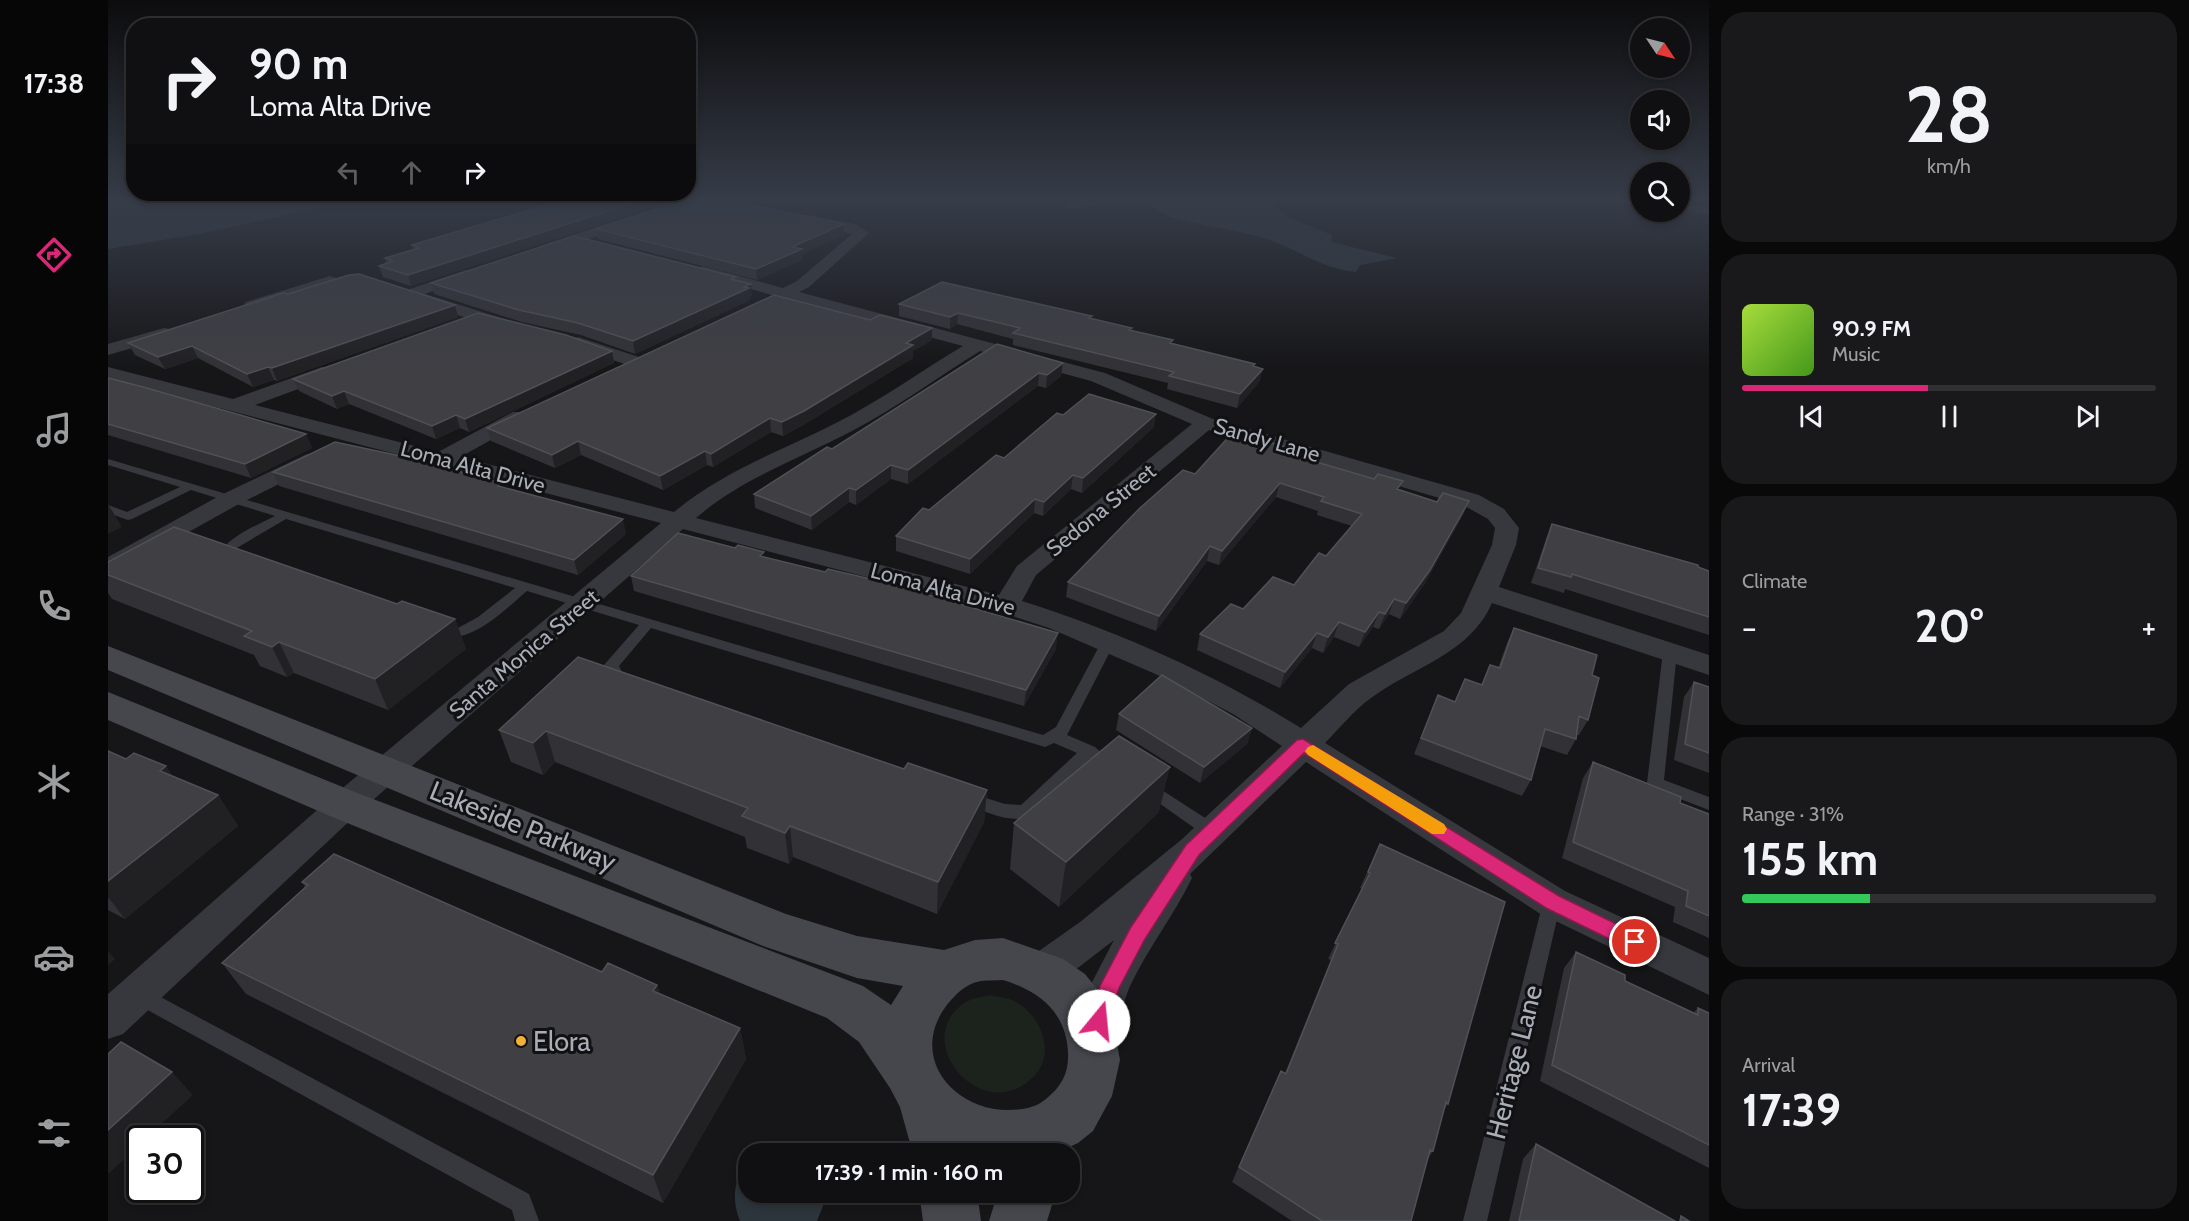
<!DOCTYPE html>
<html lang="en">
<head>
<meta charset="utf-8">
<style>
	body { margin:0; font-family:Cabin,sans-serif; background:#19191b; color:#f1f3f6; height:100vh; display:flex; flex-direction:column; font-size:22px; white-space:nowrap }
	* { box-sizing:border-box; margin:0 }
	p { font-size:20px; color:#9c9d9f }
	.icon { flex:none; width:33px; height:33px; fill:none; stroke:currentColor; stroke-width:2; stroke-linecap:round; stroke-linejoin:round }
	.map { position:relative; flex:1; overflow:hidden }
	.details { display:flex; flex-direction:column; gap:12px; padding:12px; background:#09090a; width:480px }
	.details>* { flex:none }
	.hud { position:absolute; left:18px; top:18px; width:570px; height:183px; border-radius:24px; box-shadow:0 3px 9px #0003,0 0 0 2px #303032; background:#101012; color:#f1f3f6; overflow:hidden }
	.needle { width:39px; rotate:125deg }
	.fabs { position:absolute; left:1522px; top:18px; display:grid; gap:12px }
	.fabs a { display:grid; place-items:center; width:60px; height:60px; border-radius:50%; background:#101012; box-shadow:0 3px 9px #0003,0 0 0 2px #303032; font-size:30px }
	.speed { position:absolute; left:18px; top:1125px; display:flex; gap:12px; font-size:30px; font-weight:700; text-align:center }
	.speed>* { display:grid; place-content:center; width:78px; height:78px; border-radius:50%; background:#101012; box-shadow:0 3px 9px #0003,0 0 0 2px #303032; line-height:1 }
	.speed .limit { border:3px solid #111; border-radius:9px; background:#fff; color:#111 }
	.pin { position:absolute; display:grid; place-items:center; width:51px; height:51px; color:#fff; margin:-26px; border:3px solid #fff; border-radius:50%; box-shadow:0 2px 6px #0007 }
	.me { position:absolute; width:66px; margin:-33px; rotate:17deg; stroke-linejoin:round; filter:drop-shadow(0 0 4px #0008) }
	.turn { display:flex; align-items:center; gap:21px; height:126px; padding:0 24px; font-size:27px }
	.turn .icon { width:78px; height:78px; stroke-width:2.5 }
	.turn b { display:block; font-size:42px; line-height:51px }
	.lanes { display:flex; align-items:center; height:57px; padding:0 24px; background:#0003; justify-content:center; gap:30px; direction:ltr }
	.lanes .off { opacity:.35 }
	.big { font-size:45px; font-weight:700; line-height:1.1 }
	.details .widget { flex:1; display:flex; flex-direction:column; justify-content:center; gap:9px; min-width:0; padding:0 21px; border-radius:24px; background:#19191b }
	.details .dial { align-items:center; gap:0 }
	.dial b { font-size:78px; line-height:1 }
	.song { display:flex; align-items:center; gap:18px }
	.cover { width:72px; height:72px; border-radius:9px; background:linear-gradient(135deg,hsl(80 70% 55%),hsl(100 70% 35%)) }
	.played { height:6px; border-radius:3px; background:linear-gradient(90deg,#db2777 45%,#303032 45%) }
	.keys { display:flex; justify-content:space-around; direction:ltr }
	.heat { display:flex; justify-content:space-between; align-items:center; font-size:33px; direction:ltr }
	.charge { height:9px; border-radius:4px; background:linear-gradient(90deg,#34c759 31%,#303032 0) }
	.trip { position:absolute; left:630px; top:1143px; width:342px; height:60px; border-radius:24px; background:#101012; box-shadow:0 3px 9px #0003,0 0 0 2px #303032; font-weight:700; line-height:60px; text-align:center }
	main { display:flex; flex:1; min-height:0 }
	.tabs { display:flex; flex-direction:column; width:108px; justify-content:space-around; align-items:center; background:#060607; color:#9c9d9f }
	.tabs .icon { width:42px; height:42px }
	.tabs .active { color:#db2777 }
	.tabs b { font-size:27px; color:#f1f3f6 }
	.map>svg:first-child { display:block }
</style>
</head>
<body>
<main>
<nav class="tabs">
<b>17:38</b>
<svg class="icon active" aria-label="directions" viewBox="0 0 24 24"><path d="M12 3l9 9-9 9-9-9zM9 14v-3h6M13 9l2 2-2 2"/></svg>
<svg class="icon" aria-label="music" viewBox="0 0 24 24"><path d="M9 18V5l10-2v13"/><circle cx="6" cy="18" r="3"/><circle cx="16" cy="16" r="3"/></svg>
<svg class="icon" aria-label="phone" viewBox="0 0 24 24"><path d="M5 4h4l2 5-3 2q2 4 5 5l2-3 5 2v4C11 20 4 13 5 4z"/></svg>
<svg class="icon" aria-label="climate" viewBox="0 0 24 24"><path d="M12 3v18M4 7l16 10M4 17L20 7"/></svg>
<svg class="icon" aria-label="car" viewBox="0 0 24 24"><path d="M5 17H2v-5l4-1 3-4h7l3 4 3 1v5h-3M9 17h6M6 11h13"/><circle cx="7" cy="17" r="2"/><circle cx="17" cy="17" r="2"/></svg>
<svg class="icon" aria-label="filters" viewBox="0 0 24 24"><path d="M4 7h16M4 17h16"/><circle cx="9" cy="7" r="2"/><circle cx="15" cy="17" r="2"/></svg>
</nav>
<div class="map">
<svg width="1601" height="1221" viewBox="0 0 1601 1221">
	<rect width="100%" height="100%" fill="#161618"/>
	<path fill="#1c231d" d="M882,995C889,997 898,997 904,1000C932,1012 949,1053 926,1076C875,1130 797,1037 860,1001C866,998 875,997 882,995Z"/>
	<path fill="#2c353c" d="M0,198H257L91,234L0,249Z
		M963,198H1157L1180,217L1224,235L1223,242L1289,258L1252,265L1248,272C1213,268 1198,254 1167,242C1134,230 1099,227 1065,218C1056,216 1050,208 1041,205C1007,197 985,210 955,208Z
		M677,1142L690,1144L706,1153H647L663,1144Z
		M640,1160V1192L720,1193L709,1221H632C623,1200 626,1178 640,1160Z"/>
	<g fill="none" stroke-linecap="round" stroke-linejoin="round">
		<path fill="#37383d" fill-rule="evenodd" d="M0,459L935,735L948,727L995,639H1005L1007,642L959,735L987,747L996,755L994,759L988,761L982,759L923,817C901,824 877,811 856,804L854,799L856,794L862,793L897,804L913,805L969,753L946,743L937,747L543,628L511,666L516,676L522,681L520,684L515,686L505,682L496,665L531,625L419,591C395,611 364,645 329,636L327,633L329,630L350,628L370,617L407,588L178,519L127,549L124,557L126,560L124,563H116L111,559C113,539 150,525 167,516L83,490L24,519L20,520L0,513V505L19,512L72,487L0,465Z
			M1562,647L1569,652L1556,780L1601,797V810L1541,787L1539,783L1555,652Z
			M1040,781L1111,827L1114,832L1111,837L1105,839L1099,837L1034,791L1032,787L1034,783Z
			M1444,894L1451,896L1453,902L1379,1221H1355L1435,902L1437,896Z
			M32,986L421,1194L431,1221H407L404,1210L25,1002L22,995L25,988Z"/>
		<path fill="#37383d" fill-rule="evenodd" d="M1502,198H1533V206L1504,201Z
			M1572,203L1601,207V215L1572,211Z
			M700,215L747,224L761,233L701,287L691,292L997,373L1105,419L1371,495L1396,509L1411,528L1408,545L1391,587L1601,655V675L1384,603C1362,654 1305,667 1263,698C1246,710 1232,728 1217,743L1457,891L1601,958V995L1431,913L1198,762L1082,874L1084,878C1066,915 1040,948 1022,986C1013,1007 1010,1031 1001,1052L986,1058L971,1052L965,1038L982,986L1006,940L949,984L935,989L921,984L915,971L921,958L972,922L1073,840L1174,746L1125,714L1052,676L941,628L889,611L575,529L249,814L15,1034L0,1039V994L225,796L553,523L0,379V367L125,399L214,367H228L230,371L228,375L147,405L330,452L405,412H419L422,416L419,420L352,457L566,512C615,471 673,451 730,422C773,400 813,371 855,346L679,299L664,300V295L589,274L586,271L594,266L675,288L689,281L744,234L695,222L693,219ZM872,351L983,381L1084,424L909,566L891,595L588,518C634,478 691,459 744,431C788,408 830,377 872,351ZM1101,430L1355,505L1380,519L1387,528L1384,545L1353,613L1336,631L1241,684L1193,728C1106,674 1012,632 914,601L928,575Z
			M523,216L530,220L528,223L442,252L437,253L430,249L432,246Z
			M358,270L366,275L363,278L317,294L406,322L409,326L406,330H394L308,301L306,298L296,297L294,294L296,291Z
			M222,276L228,278L230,281L228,284L144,310L136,305L138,302Z
			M56,328L62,329L65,333L62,337L0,355V344Z
			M470,337L534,358L537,362L528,368L464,346L461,342Z
			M199,454L207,456L210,461L207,466L129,505L9,572L0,575V557L113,495Z"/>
		<path fill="#45474d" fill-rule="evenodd" d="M0,646L678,914L749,936L836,950L867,940L895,938L955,959L977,974L989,989L1005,1022L1012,1060L1004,1096L985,1131L970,1143L946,1154H805L792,1107L782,1088L751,1042L719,1018L222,816L0,720V692L252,794L755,986L783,1005L795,986L749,978L655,946L0,670ZM895,980C931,991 958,1012 960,1052C961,1073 954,1086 938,1099C927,1108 914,1110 900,1110C848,1110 804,1062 834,1012C841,1001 851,990 863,984C873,979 885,981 895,980Z
			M811,1192H869L873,1221H815Z
			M890,1192H948L939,1221H881Z"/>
	</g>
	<path fill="#323236" d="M569,199L303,286L275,277L271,266L278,264L277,258L305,249L304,245Z
		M736,224V235L694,254V260L649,280L490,239L488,229Z
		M628,277V281L644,296H642V300L527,354L473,335L414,322L326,294L323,283Z
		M180,294L350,317L169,381L166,380L145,387L90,358L57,369L27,355L20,343Z
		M791,304L984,319L1064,344L1146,367L1152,381L1129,408L1059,389L1060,383L905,345V339L849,324L842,329L791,316Z
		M824,340L805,351V358L697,424L675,436L663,432L605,467L599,465L555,490L473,455L447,468L383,441L379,428Z
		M504,351L506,363L361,432L352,428L328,439L241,404L229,409L191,391L185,379Z
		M955,363L953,376L938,388L930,386L800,484L783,479L748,505L741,502L704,530L647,508L646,494L724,449Z
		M0,378L198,434L204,448L143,478L0,435Z
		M1046,427L974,493L963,489L935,516L926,513L862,574L788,551V536L821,510L896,458Z
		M1197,459L1292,490L1329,502L1361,501L1355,515L1316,585L1292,619L1281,614L1271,629L1265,627L1251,647L1226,637L1215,653L1204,648L1172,688L1089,650L1092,634L1135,609L1186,585L1218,556L1244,526L1209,515L1210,511L1168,497L1111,565L1099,561L1048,631L958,597L960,582L1087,474Z
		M165,472L395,487L518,534L470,575L171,486Z
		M1444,524L1601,571V635L1457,589L1456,593L1423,583L1438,539Z
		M657,557L948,649L916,706L526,591L523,576Z
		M0,562L289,604L347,619L358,649L280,710L186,673L179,677L152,666L146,655L4,599L0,593Z
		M1406,628L1484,675L1480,720L1471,735H1469L1468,739L1459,755L1432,746L1423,780L1414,796L1306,754L1330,695L1347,702L1357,679L1373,685L1382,665L1390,668L1399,643Z
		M470,657L796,769L879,790L876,822L829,914L685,857L681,864L639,848L637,837L447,762L435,775L403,762L391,730Z
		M1586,682L1601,687V773L1566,760L1576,697Z
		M1011,714L1144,728L1139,744L1092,783L1008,730Z
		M0,751L18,759L58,766L64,776L110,795L130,826L17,919L0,910Z
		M1485,762L1572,803L1601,814V938L1565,922L1567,907L1454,858L1475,778Z
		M1051,812L951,907L902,869L906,823Z
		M1272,844L1340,1104L1336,1110L1325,1151L1320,1159L1303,1221H1184L1124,1182L1173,1071L1177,1073L1223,960L1220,959L1254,889L1252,888Z
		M194,882L494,972L549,985L552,994L632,1028L638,1059L555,1203L138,994L114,963L197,887Z
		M1468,952L1517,981L1585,1013L1590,1008L1601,1013V1168L1432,1081L1456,968Z
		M1428,1144L1567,1221H1401L1415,1159Z"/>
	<path fill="#212124" d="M541,198H569V199L303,286L300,275Z
		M736,224V235L694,254V260L649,280L648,269L684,247Z
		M643,284L644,296H642V300L527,354L525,341Z
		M347,305L350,317L169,381L164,368Z
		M850,313L849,324L842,329V317Z
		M824,328V340L805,351V358L697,424L675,436L674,422L798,343Z
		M84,346L90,358L57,369L50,357Z
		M504,351L506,363L361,432L357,419Z
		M955,363L953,376L938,388L939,375Z
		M160,367L166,380L145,387L139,374Z
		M1155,369L1152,381L1129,408L1132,394Z
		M931,373L930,386L800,484V470Z
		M236,391L241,404L229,409L224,396Z
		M1048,414L1046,427L974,493L975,478Z
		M348,415L352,428L328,439L324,426Z
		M662,418L663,432L605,467L603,454Z
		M198,434L204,448L143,478L137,464Z
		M470,441L473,455L447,468L444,455Z
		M597,451L599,465L555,490L552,476Z
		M783,465V479L748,505V490Z
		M965,475L963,489L935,516L936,502Z
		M1172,483L1168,497L1111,565L1114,551Z
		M741,488V502L704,530L703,516Z
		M927,499L926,513L862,574V559Z
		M1361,501L1355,515L1316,585L1292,619L1298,603Z
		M0,504L14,527L0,534Z
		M515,519L518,534L470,575L466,560Z
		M1102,546L1099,561L1048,631L1051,616Z
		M1286,599L1281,614L1271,629L1277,614Z
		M1271,612L1265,627L1251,647L1257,632Z
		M347,619L358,649L280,710L267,679Z
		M1231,622L1226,637L1215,653L1220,637Z
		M950,633L948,649L916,706L918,690Z
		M1209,633L1204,648L1172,688L1177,672Z
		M171,642L186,673L179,677L164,647Z
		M1144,728L1139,744L1092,783L1096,767Z
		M438,731L447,762L435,775L425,743Z
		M58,766L78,798L52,771Z
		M1062,767L1051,812L951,907L958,862Z
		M879,790L876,822L829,914L830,882Z
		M110,795L130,826L17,919L0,897V881Z
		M682,826L685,857L681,864L677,833Z
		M0,951L7,959L0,965Z
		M549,985L558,1016L545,991Z
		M632,1028L638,1059L555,1203L545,1175Z
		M64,1072L85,1095L38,1138H32V1145L0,1174V1130Z"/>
	<path fill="#3f3f44" stroke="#4f5156" stroke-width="1.5" d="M462,198H541L300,275L271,266L285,261L277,258L311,248L304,245Z
		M582,198H609L736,224L684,247L694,249L648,269L488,229Z
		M466,236L628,277L623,279L643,284L636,287L641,288L525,341L470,323L411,310L323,283Z
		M251,274L347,305L164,368L160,367L139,374L84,346L50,357L20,343L175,293L180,294L241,275Z
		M834,282L984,316L981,318L1024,328L1021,330L1065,340L1062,343L1147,364L1145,366L1155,369L1132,394L1061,376L1066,372L905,333L912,328L850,313L842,317L791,304Z
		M666,295L762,320L772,315L824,328L798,343L805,345L696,411L674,422L662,418L603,454L597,451L552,476L470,441L444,455L379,428Z
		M370,313L458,335L504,351L357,419L348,415L324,426L236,391L224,396L185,379Z
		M889,344L955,363L939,375L931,373L800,470L783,465L748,490L741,488L703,516L646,494L719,447L724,449Z
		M0,378L35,387L198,434L137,464L0,424Z
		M981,394L1048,414L975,478L965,475L936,502L927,499L862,559L788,536L815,508L821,510L888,455L896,458L949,413L955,415Z
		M1125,432L1198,453L1195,458L1266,479L1270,474L1295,481L1289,489L1329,502L1335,493L1361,501L1322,570L1298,603L1286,599L1277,614L1271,612L1257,632L1231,622L1220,637L1209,633L1177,672L1092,634L1123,604L1135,609L1165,577L1186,585L1211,553L1218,556L1254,514L1213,501L1216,497L1172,483L1114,551L1102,546L1051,616L960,582L1032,508L1075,470L1087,474Z
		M227,442L302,458L394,483L390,486L515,519L466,560L165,472Z
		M1444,524L1590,565V567L1601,571V617L1464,574L1463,577L1430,568Z
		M66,527L289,604L294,601L347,619L267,679L171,642L164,647L136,636L144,631L0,575V562Z
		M570,533L627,548L630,545L656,552L652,556L717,572L720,569L784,584L950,633L918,690L523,576Z
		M1406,628L1489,655L1484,675L1491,678L1480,720L1471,716L1468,739L1437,729L1423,780L1313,738L1330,695L1347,702L1357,679L1374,685L1382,665L1392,668Z
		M470,657L796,769L800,763L879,790L830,882L682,826L677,833L634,816L640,808L438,731L425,743L391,730Z
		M1054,675L1144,728L1096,767L1011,714Z
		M1586,682L1601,687V753L1577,744Z
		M1011,736L1062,767L958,862L906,823Z
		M0,751L18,759L26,753L58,766L52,771L110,795L0,881Z
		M1485,762L1573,797L1572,803L1601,814V916L1578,906L1580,891L1465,842Z
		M1272,844L1397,902L1340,1104L1338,1102L1325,1151L1322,1150L1303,1221H1214L1131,1167L1173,1071L1178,1074L1230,944L1227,943L1262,873L1260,872Z
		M226,854L494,972L500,963L549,985L545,991L632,1028L545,1175L114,963L200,885L194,882Z
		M1468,952L1517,975V981L1590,1015V1008L1601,1013V1145L1444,1065Z
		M13,1042L64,1072L0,1130V1054Z
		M1428,1144L1567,1221H1411Z
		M1573,1216L1581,1221H1572Z"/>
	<linearGradient id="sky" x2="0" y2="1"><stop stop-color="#0c0c0d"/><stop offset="0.54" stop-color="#363c48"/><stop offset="1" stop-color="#363c48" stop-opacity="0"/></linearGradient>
	<rect width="1601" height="369" fill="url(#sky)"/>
	<path fill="#db2777" stroke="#8e194d" stroke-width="1.5" d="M1195,739L1451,896L1533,936L1536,942L1533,948L1527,950L1520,948L1438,908L1196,753L1091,855L1037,939L1011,988L999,1028L991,1030L984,1028L981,1021L992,986L1023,927L1078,845L1189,740Z"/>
	<path fill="#f59e0b" d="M1205,745L1336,824L1339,829L1336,834H1324L1200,755L1197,751L1200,747Z"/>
	<circle fill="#f2b134" stroke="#111113" stroke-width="2" cx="413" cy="1041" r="6"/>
	<g text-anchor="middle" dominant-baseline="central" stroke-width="6" stroke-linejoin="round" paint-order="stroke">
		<g font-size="22" fill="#a8adb8" stroke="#111113">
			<text transform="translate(1159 440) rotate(16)">Sandy Lane</text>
			<text transform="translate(365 467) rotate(15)">Loma Alta Drive</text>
			<text transform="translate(993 510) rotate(-39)">Sedona Street</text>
			<text transform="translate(835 589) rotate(15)">Loma Alta Drive</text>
			<text transform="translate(416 654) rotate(-40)">Santa Monica Street</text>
		</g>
		<g font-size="27" fill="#a8adb8" stroke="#111113">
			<text transform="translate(415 826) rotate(22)">Lakeside Parkway</text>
			<text transform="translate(1406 1062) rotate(-76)">Heritage Lane</text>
		</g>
		<g font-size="27" fill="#a8adb8" stroke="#111113" text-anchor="start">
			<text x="425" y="1041">Elora</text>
		</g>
	</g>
</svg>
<div class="fabs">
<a><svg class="needle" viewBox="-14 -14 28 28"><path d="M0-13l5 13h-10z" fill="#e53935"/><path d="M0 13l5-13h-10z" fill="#9c9d9f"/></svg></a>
<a><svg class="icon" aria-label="sound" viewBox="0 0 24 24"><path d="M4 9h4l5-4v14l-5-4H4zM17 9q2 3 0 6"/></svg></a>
<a><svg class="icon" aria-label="search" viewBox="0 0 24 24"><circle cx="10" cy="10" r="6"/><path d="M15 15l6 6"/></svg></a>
</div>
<div class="speed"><div class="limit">30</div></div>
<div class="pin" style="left:1527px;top:942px;background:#d93025"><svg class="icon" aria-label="arrive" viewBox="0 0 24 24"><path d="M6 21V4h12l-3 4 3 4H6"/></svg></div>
<svg class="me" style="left:991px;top:1021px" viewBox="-20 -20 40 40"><circle r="19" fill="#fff"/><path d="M0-13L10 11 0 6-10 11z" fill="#db2777"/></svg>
<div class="trip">17:39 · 1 min · 160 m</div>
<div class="hud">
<div class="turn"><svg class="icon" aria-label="right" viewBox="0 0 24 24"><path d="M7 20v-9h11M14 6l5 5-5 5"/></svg><div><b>90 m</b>Loma Alta Drive</div></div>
<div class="lanes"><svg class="icon off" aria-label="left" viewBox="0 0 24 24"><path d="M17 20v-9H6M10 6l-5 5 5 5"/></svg><svg class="icon off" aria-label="ahead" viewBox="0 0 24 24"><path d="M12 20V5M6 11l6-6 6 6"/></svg><svg class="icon" aria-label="right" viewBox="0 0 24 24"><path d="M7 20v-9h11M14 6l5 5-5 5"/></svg></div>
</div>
</div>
<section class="details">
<div class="widget dial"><b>28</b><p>km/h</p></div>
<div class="widget">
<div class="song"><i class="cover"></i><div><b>90.9 FM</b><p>Music</p></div></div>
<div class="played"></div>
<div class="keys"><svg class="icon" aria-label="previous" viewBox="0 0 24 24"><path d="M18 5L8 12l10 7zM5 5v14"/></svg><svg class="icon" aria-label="pause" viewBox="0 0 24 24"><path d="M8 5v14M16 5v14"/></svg><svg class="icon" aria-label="next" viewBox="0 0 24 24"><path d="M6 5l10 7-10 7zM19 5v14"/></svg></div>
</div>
<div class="widget"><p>Climate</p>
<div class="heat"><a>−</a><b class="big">20°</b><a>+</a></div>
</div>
<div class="widget"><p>Range · 31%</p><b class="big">155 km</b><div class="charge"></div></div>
<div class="widget"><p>Arrival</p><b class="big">17:39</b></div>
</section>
</main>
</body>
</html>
